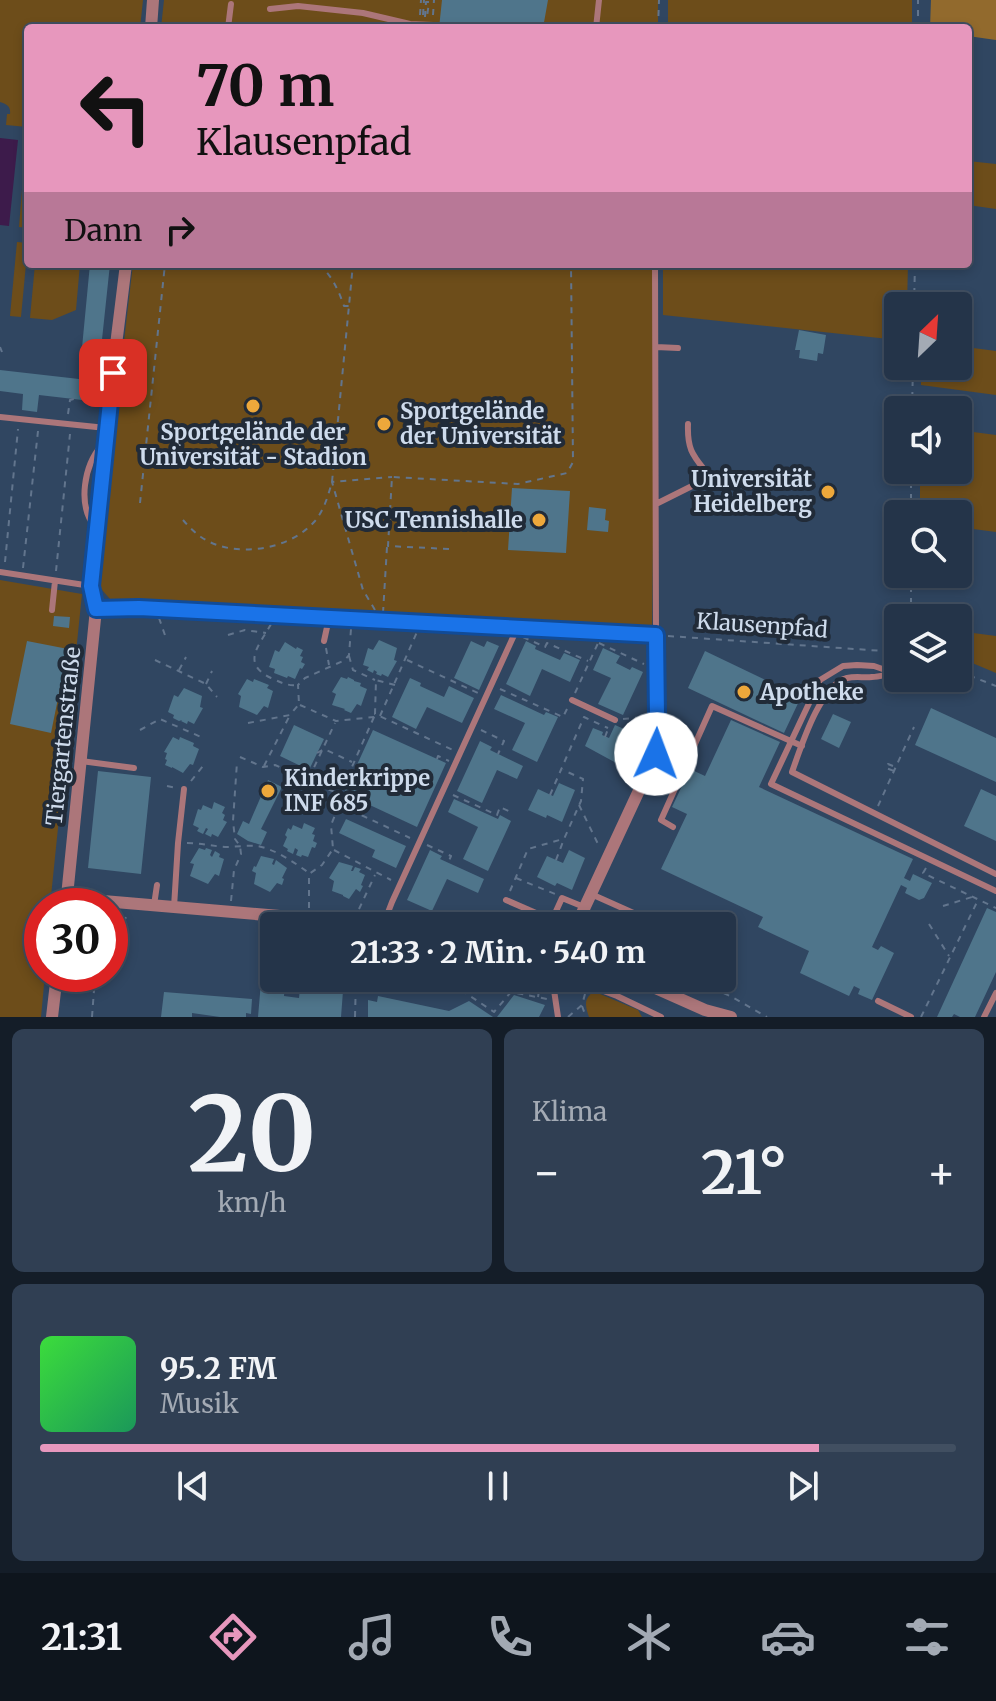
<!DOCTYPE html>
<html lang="de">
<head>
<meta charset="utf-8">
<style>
	body { margin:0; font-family:Merriweather,serif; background:#303f53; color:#f1f3f6; height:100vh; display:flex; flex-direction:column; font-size:30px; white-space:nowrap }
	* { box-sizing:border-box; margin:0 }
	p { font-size:26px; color:#a3aab4 }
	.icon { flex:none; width:44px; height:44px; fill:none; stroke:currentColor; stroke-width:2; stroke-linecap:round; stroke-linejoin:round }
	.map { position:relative; height:1017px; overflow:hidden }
	.drawer { display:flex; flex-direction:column; gap:12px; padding:12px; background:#141d28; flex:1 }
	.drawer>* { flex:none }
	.banner { position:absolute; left:24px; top:24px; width:948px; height:244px; border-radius:8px; box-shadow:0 4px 12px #0003,0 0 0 2px #414f61; background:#e797bd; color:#111; overflow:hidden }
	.needle { width:52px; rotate:25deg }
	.tools { position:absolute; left:884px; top:292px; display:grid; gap:16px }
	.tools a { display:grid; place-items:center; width:88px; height:88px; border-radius:8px; background:#243449; box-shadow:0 4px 12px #0003,0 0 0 2px #414f61; font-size:40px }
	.speed { position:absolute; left:24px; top:888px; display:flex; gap:16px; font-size:40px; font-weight:700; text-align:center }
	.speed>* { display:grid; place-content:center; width:104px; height:104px; border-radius:50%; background:#243449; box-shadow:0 4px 12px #0003,0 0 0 2px #414f61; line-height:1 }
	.speed .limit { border:12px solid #d22; background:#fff; color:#111 }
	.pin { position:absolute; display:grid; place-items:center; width:68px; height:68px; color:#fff; margin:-34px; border-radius:16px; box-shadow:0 4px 12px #0006 }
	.me { position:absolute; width:88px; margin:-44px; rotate:2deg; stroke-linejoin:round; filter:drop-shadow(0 0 6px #0008) }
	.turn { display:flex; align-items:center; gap:28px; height:168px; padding:0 40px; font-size:36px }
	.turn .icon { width:104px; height:104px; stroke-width:2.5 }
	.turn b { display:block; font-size:56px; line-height:68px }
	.then { display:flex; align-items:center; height:76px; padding:0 40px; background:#0003; gap:16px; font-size:30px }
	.big { font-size:60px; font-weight:700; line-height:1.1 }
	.drawer .widget { flex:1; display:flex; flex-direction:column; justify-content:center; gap:12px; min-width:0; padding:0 28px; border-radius:12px; background:#303f53 }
	.drawer .dial { align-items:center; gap:0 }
	.dial b { font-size:104px; line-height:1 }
	.song { display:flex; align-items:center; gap:24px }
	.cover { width:96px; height:96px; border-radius:12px; background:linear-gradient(135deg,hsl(120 70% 55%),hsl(150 70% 35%)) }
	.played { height:8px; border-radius:4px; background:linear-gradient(90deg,#e797bd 85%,#414f61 85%) }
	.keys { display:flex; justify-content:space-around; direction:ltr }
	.heat { display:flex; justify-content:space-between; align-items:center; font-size:44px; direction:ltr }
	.drawer .tiles { flex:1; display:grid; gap:12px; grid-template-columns:1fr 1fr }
	.widget:last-child { grid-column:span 2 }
	.trip { position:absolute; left:260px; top:912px; width:476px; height:80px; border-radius:8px; background:#243449; box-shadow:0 4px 12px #0003,0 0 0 2px #414f61; font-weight:700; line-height:80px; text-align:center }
	.menu { display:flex; height:128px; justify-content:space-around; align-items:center; background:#0e151d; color:#a3aab4 }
	.menu .icon { width:56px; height:56px }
	.menu .current { color:#e797bd }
	.menu b { font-size:36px; color:#f1f3f6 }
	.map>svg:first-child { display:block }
</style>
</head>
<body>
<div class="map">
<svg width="996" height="1017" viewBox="0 0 996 1017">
	<rect width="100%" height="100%" fill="#304661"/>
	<path fill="#6d4d1a" d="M0,0H143L140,28H28V228L19,227L27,127L6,125L7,114H10C11,107 7,104 0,102Z
		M164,0H658V28H161Z
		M668,0H912V28H668Z
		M968,161L996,164V209L968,205Z
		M17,242L28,243L21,317L10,316Z
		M35,264H80L76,310L52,320L30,318Z
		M133,264H656L652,629L139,604L110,599L96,583Z
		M663,264H908L907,306H898V340L663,315Z
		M958,346L996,351V395L921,385V366H958Z
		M958,430L996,435V532L958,527V514H920V470H958Z
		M0,580L82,594L50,906H42V974H45L41,1017H0Z
		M958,631L996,636V673L958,657Z
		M592,993L600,994L638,1010L642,1017H589C586,1008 583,1000 592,993Z"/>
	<path fill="#926a2d" d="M931,0H996V40L968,36V28H930Z"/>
	<path fill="#3d1b4b" d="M0,138L18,140L9,226L0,225Z"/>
	<path fill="#4f758b" d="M442,0H548L543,28H439Z
		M90,264H110L101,349L93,348L90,380H93L91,401L39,395L37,412L22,410L23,394L0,391V370L79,379Z
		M799,330L826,335L823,354L818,353L817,361L799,358L800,350H795Z
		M512,488L570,491L566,553L508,550Z
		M589,507L606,509L605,520L609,521L608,532L587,530Z
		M54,616L70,617L69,628L53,626Z
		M379,640L397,648L394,660L397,661L388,677L382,674L381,676L376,674L377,672L374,670L373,673L367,670L369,667L363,665L368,648L373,650Z
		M27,641L68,649L51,733L10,724Z
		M471,641L484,647L487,641L499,646L479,690L454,678Z
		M526,641L536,646L535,649L560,660L564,653L580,660L570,682L542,669L530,696L506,684Z
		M285,642L296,649L297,647L303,650L300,656L303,657L301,662L305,664L302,669L300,668L295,679L288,676L287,678L274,673L275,669L269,667L275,650L279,652Z
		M603,648L620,656L616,663L630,670L632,667L643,672L623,715L598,704L611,678L593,670Z
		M705,651L801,697L784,733L688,688Z
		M341,677L347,679L348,677L354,680V681L361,683L360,686L367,689L361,706L357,704L351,713L344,710L345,709L332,705L336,694L332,692Z
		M410,678L421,683L420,686L444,697L449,686L474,698L462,723L427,707L416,729L392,717Z
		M247,679L253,682L254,679L269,685L267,688L273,691L268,708L264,706L257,715L239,707L241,696L238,694Z
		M184,688L202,696L200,707L203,708L194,724L188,721L187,724L181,721L182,720L179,721L173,718L174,715L168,712L174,695L178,697Z
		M501,695L544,715L546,712L558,717L537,762L512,750L525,723L494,709Z
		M931,708L996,738V782L915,745Z
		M833,714L851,722L839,748L821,739Z
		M731,720L780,742L759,787L913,859L904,878L910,881L913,874L932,883L924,898L919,900L905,893L907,888L901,885L872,947L878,950L881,946L894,953L872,1000L858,994L860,989L854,986L849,996L800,973L809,951L758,927L763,917L661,869L687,814L672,807L690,769L705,776Z
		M294,725L324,739L309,770L280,756Z
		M615,725L631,732L618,764L585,746L593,728L603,732L602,735L609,738Z
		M373,730L446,763L417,827L344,793Z
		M173,737L179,740L180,737L194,743L193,746L199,749L193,765L190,764L183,773L172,767V768L165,765L167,760L165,759L167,753L164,752Z
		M480,741L492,747L490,750L523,766L517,779L497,770L482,803L457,791Z
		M98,771L151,777L141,874L88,868Z
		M268,780L282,787L261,829L267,832L261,845L248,841L237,834L243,821L249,824Z
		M559,783L575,790L562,822L547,815L546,818L528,810L538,789L553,796Z
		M981,789L996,796V841L964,826Z
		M454,799L498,819L500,815L511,821L488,871L463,859L478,827L448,812Z
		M214,802L225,807L222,813L225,815L223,820L227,822L218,837L212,834L211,837L205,834L208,829L206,828L203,834L197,831L199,828L193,825L198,809L201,810L203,805L212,809Z
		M346,819L406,846L396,868L372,857L375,850L339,833Z
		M304,823L315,828L312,834L315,835L313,841L317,843L315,848L312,847L308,857L302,855L301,857L296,855L298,850L295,848L293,854L287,851L288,849L283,846L287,837L285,835L288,828L291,830L293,825L302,829Z
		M199,848L205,850L206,848L212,850L210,855L212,857L215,851L220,854L219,857L224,859L219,876L215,874L208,884L190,876L194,864L190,863Z
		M430,850L442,856L440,859L484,879L478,893L447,879L432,911L407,900Z
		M569,850L585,858L572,890L557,883L555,886L537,877L547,856L563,863Z
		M261,856L274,859L272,864L274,865L276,860L287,868L282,878L284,879L282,885L277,883L270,892L254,884L256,873L252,871L254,866L256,867Z
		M339,862L353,866L351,871H353L355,867L361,869L359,872L365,875L361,885L363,886L360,892L356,889L349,899L343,896V895L332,891L334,881L329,878Z
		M987,908L996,912V972L975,1017H960L954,1014L952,1017H937Z
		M32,921L42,922V945L30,944Z
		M264,947L274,948V978H285L284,996L299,998L301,978H344L341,1017H258Z
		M374,978H466L461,988L424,987L374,980Z
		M164,992L252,999L251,1014L246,1013V1017H220L192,1013V1017H161Z
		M514,995L545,1005L539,1017H497Z
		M378,996L449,1011L469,1001L493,1017H368V1000L377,1002Z"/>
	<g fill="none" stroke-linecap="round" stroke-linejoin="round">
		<path stroke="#62758d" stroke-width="2" stroke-dasharray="6 6" stroke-linecap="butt" d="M420,15L421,0
			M423,15L424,0
			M433,15L434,0
			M425,17L426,2H429L427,17
			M544,25L547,26V28
			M658,28L659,0
			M918,28V0
			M319,264C332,276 338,289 344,306H349
			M914,306L915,264
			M0,347L2,352
			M912,410L913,366
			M68,414L70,400L74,399
			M911,470V514
			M140,503L165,264
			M183,520C188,526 194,532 201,537C233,559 289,551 315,521C324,510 328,496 332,482L353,264
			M449,549L388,546L392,477L518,484L567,473L573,462L571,264
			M5,562L18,429
			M23,568L38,431
			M56,571L70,434
			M911,574V618
			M375,610L363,590L332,482L392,477
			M383,613L387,547
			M159,618L166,638
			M271,624C260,645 240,663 271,678C280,682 287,686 296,685
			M228,635L245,630L266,633
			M668,636L898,652
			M523,637L545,647L547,643L588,661
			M599,643L644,664
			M326,648L329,665
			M349,656L353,670L375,680
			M155,660L206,684L217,697
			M407,660L478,693
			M179,670L186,657
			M958,671L996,686
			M206,684L212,671
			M395,685L376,680L375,714L453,750
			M500,689L563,717L567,709
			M575,693L599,641
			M300,705L336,721L374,717L375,714
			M380,716L417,632
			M623,719L644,717
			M248,723L290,715L299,704L298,685L305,678L345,660L349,655L351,629
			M140,730L160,719L201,737
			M481,730L504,741L498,754
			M605,737L608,729
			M317,753L324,749L352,762
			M240,757L263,767L275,765L339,794
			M437,759L438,756L449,761
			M264,766L290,715
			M893,766L888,764L886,768L894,771
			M309,778L335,723
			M191,781L203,766
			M167,786L177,788
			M453,795L497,815L500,807L513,813
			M550,795L584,717L608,728
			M340,805L410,838
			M579,805L599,846
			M878,806L914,727
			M187,843C200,843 212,846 225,847C236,847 247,845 257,846C275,849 295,863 309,873
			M427,845L451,856L448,863
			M334,850L391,880
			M556,860L564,839L581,801L583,779L563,770
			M926,868L923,873L996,908
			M516,878L555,894
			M510,891L528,849L563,839
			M231,901L234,870L241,854L240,846L235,839L233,821L237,762
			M943,906L972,897
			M309,908V874L322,865L333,849L331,825L338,808L340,794L374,717
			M359,909L375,875
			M403,917L475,926
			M929,924L949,956
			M110,956L126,917
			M77,978L95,980
			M470,978L464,992L494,1012L511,992L547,999
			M691,978L732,997L767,1017
			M538,997L541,978
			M582,1006L586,1017
			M92,1017L94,990L100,974
			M355,1017L356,978
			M568,1017L582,1005L585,994
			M921,1017L978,900"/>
		<path stroke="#ac767a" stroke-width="6" d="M270,9L298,6L363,13L410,24L433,25
			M228,28L231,4
			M596,28L599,0
			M656,347L678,348
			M0,417L106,428
			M688,424C687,452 694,456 710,477
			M656,504L710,477L788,480L806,484
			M95,527C77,505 84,465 102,445
			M0,572L91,586
			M96,609L139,608L656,635L655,264
			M52,610L55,581
			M324,641L329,618
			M894,673L874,666L857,665L843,666L820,680L771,784L996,891
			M891,674C885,675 878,677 872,677C864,678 856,676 847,678C820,685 801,747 792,772L996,874
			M572,700L615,720
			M81,761L134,768
			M673,827L661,820L712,706L802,746
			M591,894L638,915
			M506,900L552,920L562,898L584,907
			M154,905L157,885
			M174,907L178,843L184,789
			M387,925V915L392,902L515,633L516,628
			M557,978L554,990L558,1017
			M569,978L617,996L661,1017
			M878,1001L911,1017
			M984,1017L996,993"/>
		<path stroke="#ac767a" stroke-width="12" d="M151,28L153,0
			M68,898L396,926
			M66,906L96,609L91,586L104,442L126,264
			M576,926L656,754L657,716L656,635
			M633,978L705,1010L731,1017
			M52,1017L57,974"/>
	</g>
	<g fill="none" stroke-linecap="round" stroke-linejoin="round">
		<defs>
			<path id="route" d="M113,373L91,586L96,609L139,608L656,635L657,716L656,754"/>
		</defs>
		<use href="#route" stroke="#114b97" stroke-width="20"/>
		<use href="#route" stroke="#1a73e8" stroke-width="14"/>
	</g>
	<g fill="#eda83b" stroke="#212b38" stroke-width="3">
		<circle cx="253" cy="406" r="8"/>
		<circle cx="384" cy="424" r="8"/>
		<circle cx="828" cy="492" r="8"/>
		<circle cx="539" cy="520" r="8"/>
		<circle cx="744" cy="692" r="8"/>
		<circle cx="268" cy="791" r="8"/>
	</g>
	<g text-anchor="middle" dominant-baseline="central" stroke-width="8" stroke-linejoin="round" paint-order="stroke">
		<g font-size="22" font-weight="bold" fill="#cedbec" stroke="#212b38" text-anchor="start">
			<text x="400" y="411">Sportgelände<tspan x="400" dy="25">der Universität</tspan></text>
			<text x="253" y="432" text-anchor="middle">Sportgelände der<tspan x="253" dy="25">Universität - Stadion</tspan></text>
			<text x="812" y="479" text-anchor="end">Universität<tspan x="812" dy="25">Heidelberg</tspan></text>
			<text x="523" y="520" text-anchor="end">USC Tennishalle</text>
			<text x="760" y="692">Apotheke</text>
			<text x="284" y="778">Kinderkrippe<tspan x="284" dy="25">INF 685</tspan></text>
		</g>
		<g font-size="22" fill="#cedbec" stroke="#212b38">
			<text transform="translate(762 625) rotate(4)">Klausenpfad</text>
			<text transform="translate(63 736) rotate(-84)">Tiergartenstraße</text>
		</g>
	</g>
</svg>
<div class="tools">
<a><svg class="needle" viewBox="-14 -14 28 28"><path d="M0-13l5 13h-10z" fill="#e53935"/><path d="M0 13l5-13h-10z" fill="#a3aab4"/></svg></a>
<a><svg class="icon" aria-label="sound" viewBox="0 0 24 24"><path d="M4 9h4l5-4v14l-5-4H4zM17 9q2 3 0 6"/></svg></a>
<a><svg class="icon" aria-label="search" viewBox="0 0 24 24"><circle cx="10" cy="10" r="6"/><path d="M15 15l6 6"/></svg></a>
<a><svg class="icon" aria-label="layers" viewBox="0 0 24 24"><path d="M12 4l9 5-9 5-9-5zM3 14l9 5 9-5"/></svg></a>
</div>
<div class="speed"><div class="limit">30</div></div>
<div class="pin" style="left:113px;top:373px;background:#d93025"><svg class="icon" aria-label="arrive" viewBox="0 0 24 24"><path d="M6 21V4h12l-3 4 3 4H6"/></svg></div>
<svg class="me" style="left:656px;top:754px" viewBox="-20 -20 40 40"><circle r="19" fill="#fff"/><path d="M0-13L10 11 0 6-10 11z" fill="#1a73e8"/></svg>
<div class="trip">21:33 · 2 Min. · 540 m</div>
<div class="banner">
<div class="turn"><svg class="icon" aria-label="left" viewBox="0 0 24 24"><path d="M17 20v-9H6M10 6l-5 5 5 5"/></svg><div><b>70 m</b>Klausenpfad</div></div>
<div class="then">Dann<svg class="icon" aria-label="right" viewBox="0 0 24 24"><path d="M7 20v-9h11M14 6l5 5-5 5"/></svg></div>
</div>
</div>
<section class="drawer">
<div class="tiles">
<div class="widget dial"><b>20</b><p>km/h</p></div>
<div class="widget"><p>Klima</p>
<div class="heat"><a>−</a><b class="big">21°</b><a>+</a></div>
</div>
<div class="widget">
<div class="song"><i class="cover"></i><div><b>95.2 FM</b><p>Musik</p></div></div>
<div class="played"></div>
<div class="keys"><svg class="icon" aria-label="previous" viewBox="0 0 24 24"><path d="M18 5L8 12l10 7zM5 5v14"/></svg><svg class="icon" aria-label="pause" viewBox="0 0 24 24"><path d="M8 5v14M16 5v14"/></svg><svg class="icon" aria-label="next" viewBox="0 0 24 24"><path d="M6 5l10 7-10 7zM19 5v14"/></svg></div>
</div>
</div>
</section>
<nav class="menu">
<b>21:31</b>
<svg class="icon current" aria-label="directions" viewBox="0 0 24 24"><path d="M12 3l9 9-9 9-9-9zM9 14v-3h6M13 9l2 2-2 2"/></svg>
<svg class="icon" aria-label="music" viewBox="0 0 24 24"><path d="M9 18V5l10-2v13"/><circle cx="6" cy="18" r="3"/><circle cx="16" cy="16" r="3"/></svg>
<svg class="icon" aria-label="phone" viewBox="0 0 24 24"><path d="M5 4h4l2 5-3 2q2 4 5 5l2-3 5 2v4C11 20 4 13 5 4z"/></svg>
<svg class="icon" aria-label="climate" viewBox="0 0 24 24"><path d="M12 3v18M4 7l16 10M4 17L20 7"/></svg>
<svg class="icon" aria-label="car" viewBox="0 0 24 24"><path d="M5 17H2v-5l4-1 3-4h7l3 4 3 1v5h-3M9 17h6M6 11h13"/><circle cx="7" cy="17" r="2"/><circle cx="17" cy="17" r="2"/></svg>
<svg class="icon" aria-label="filters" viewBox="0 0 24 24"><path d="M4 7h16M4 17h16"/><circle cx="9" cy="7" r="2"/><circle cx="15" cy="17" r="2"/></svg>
</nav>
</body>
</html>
